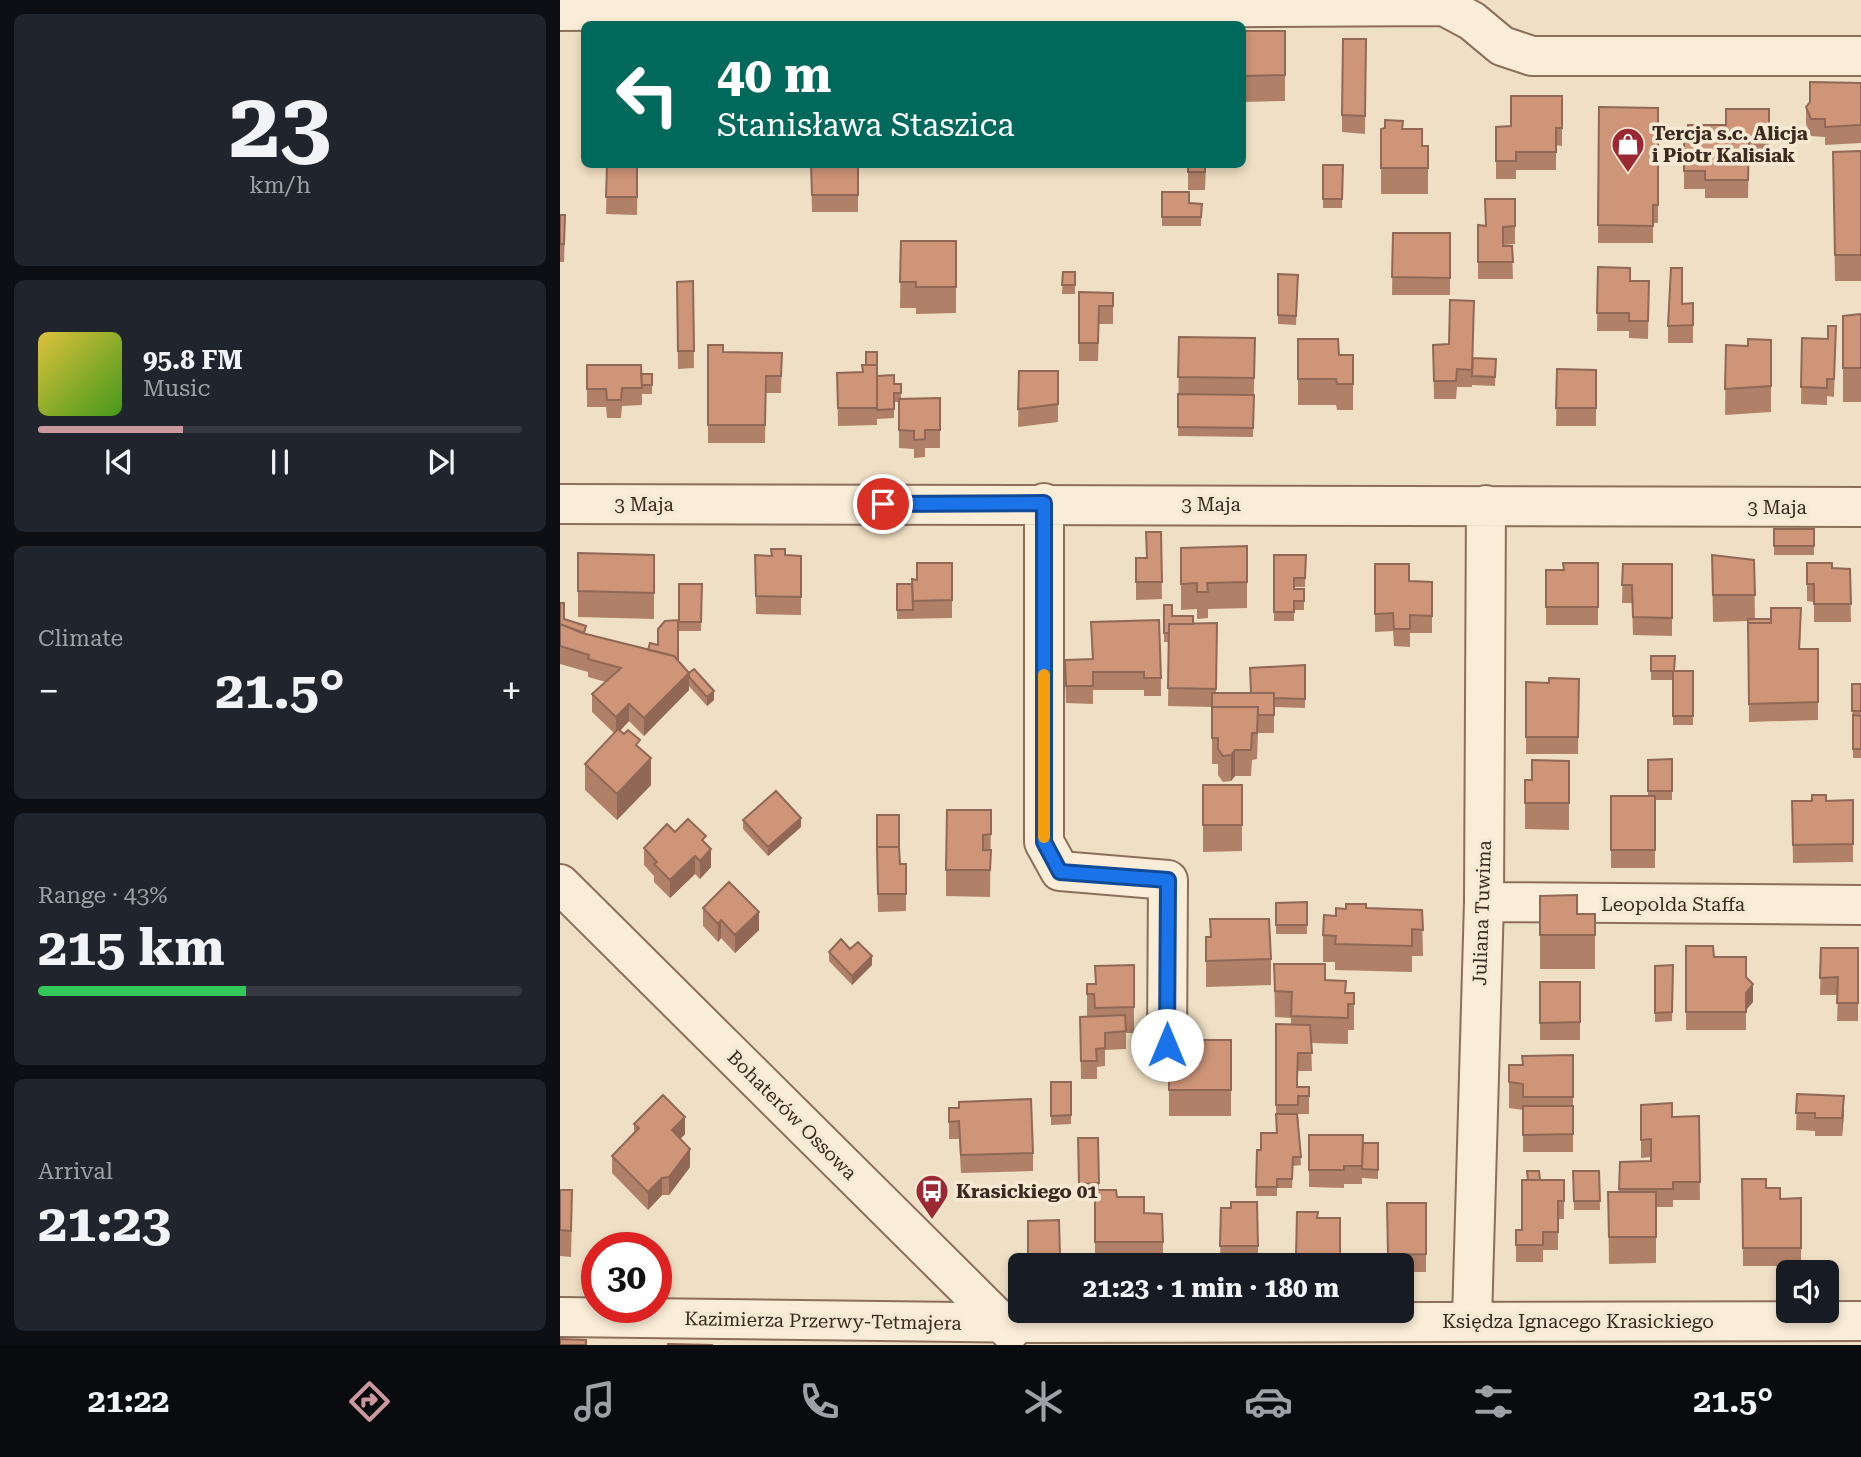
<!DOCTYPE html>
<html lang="en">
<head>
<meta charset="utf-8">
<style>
	body { margin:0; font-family:"Roboto Serif",serif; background:#20242c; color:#f1f3f6; height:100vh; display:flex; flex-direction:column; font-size:26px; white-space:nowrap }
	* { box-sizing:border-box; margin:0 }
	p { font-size:23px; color:#9ea1a6 }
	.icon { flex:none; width:38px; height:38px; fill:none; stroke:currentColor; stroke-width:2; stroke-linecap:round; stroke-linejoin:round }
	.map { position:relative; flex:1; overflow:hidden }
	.drawer { display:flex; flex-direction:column; gap:14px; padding:14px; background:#0d0f14; width:560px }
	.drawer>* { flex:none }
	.hud { position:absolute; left:21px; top:21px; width:665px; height:147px; border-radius:10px; box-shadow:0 4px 10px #0003; background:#00695c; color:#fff; overflow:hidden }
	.controls { position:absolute; left:1216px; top:1260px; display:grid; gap:14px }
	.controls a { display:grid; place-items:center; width:63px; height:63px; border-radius:10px; background:#171b24; box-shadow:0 4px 10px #0003; font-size:35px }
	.speed { position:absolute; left:21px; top:1232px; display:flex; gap:14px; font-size:35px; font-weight:700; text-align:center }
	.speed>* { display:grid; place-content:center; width:91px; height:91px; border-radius:50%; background:#171b24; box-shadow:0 4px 10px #0003; line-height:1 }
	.speed .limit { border:10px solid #d22; background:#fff; color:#111 }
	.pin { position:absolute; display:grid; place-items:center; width:60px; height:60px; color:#fff; margin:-30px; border:4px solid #fff; border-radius:50%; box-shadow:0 2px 7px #0007 }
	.me { position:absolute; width:77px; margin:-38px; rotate:0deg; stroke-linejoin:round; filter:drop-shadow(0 0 5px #0008) }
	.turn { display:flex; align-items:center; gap:24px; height:147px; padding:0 21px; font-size:32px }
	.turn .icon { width:91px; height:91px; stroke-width:2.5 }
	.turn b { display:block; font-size:49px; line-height:60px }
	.big { font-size:52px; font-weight:700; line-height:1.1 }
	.drawer .widget { flex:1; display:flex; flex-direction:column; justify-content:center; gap:10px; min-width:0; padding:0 24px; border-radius:10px; background:#20242c }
	.drawer .dial { align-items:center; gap:0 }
	.dial b { font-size:91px; line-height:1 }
	.song { display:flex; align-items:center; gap:21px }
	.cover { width:84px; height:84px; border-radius:10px; background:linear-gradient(135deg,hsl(50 70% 55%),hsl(100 70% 35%)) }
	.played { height:7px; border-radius:4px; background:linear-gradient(90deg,#ca989e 30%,#363941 30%) }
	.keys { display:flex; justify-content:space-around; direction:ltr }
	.heat { display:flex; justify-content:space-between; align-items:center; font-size:38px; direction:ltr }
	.charge { height:10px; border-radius:5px; background:linear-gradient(90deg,#34c759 43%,#363941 0) }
	.trip { position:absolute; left:448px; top:1253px; width:406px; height:70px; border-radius:10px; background:#171b24; box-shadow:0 4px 10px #0003; font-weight:700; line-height:70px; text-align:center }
	.dock { display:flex; height:112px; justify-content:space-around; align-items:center; background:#090b0e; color:#9ea1a6 }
	.dock .icon { width:49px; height:49px }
	.dock .active { color:#ca989e }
	.dock b { font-size:32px; color:#f1f3f6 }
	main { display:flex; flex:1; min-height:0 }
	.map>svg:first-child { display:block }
</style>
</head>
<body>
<main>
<section class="drawer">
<div class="widget dial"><b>23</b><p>km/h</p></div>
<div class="widget">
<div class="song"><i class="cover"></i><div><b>95.8 FM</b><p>Music</p></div></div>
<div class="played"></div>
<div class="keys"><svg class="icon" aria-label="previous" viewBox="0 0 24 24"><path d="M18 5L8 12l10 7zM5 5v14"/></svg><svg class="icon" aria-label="pause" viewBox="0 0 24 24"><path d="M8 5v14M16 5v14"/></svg><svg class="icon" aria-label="next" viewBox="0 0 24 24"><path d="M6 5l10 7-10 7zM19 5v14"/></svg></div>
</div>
<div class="widget"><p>Climate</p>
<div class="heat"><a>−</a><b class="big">21.5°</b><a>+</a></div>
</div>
<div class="widget"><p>Range · 43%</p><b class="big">215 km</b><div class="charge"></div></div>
<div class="widget"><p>Arrival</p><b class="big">21:23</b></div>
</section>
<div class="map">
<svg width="1301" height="1345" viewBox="0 0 1301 1345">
	<rect width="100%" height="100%" fill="#efdfc4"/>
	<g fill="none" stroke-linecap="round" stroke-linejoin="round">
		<defs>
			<path id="minor" d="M0,11L884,6L912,21L942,46L972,56H1301
				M484,503V842L500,871L608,880L607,1045
				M0,504L1301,507
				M0,884L450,1331
				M924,902L1301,905
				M0,1317L483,1323L1301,1321
				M912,1320L924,902L926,505"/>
		</defs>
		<use href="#minor" stroke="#8b6f5a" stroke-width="42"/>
		<use href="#minor" stroke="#faedd8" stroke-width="38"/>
	</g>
	<path fill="#b18068" d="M682,31H725V101L682,102Z
		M806,39L805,134L782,132V115Z
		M1301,83V143L1265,145V137L1251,136L1246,124V107Z
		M1002,96V146L996,145V170H956V179H936V127L951,126Z
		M1039,107L1098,108V223H1093V243H1038Z
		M1209,109V156L1189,155L1188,198H1145V189H1124V139H1129Z
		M821,129H843L862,146H868V194H821Z
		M1301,151V281H1275L1273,152Z
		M47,164H78L77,215L46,214Z
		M251,164H298V212H252Z
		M628,164H646L645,190H628Z
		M763,165H783L782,208H763Z
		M602,192L629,203L642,204L641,226H602Z
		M955,199V244L943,245V246H952L953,279H918V225L925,226Z
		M0,215L5,233L4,262H0Z
		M833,233H890V295H832Z
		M341,241H396V313L356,314V308H340Z
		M1038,267L1070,281H1089L1088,339L1069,338V331H1037Z
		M503,272H515V294H502Z
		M718,274L738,275L736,325L718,324Z
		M133,281L134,368L118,369L117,282Z
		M519,292L553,293V324H539L538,361H519Z
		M1133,303V343H1108V326L1122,304Z
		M1301,314V402H1283V316Z
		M1276,326L1274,397L1267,396V405L1241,404L1242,338L1268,339Z
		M619,337L695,338L693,437L618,436Z
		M738,339L779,355H793V410H777L776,405H738Z
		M1211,340V412L1165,415L1166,345L1188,346Z
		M148,345L163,352L222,353L221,393H206L205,443H148Z
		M873,345L913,358L936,359L935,386L912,385V387H897L896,399H874Z
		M27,365L81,374L92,385V394H82V392V405L62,406L61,418H47L46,407H27Z
		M997,369L1036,370V426H996Z
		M459,371H498V422L458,427Z
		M277,373L317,376L334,384H341V399L380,398V448H365V457L354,458V449L339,448V402H334V418L317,419V425L278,426Z
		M1214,529H1254V555H1214Z
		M601,532L602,599L576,600V558H586Z
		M687,546V608L648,609V618L637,619V609L621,610V548Z
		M18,553L94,555V619L18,617Z
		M195,555L241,556V615L196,614Z
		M714,555H746L745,587H734V589H744V610H734V621H714Z
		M1152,555L1194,560L1195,619L1241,626L1240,649H1258V720L1189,722L1188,621L1153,622Z
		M392,563V618L337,619V584H352L357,580Z
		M1038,563V625H986V570H1003Z
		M1247,563L1272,568L1290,569L1291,622H1254V602L1247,601Z
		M815,564L849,581L872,582V633H850V647L834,646L833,631L815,632Z
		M1063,564H1112V636L1073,635L1072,603H1062Z
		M119,584H142L141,631H119Z
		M0,603L4,619L26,634L118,660L154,700L147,706L129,686V690L84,736L69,721L60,731L80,749L91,785L57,820L25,790V764L54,733L32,712V694L46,682L28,677V672L0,664Z
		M604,605L612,616L633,624L657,623L656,693H691L745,665V708L714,707V733H698L697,759L692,760L691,776H675L671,781L663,782L658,775V764H652V707L608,706L609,642H604Z
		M531,622L601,678V696H584V690H533V704L506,703L505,660L532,659Z
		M1091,656L1115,671H1133V725H1113V680H1091Z
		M1019,679L1018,754H966V682L989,683Z
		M1292,684H1301V758H1293Z
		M1112,759V800H1095V868H1051V796H1088V760Z
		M1009,761V830L965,829V780H972Z
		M643,785H682V851L643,852Z
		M1293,800V862L1233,863L1232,801Z
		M431,810L430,897L386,896V870Z
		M183,820L241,827L208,856L183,829Z
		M115,832L146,844L151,867L140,879L135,874L110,898L94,882V876L84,865V848Z
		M346,864V911L318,912L317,865Z
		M980,896L1017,914H1035V969H980Z
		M747,902V934H716V903Z
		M143,908L199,930L175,953L161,938L158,942L143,926Z
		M806,908L862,910L863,956H852V972L775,970V962H763V935L776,916Z
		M646,937L711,959V985L646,987Z
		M1126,946L1154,957L1186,977L1193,1002L1186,1010V1030H1126Z
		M1261,948H1298V1021H1277L1278,995H1260Z
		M290,949L312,965L292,985L269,961V952Z
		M714,964L765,980L786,993H794V1030H788V1044L751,1043L752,1071H738V1087H749V1114H738L741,1165L733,1166L732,1188H717V1196H696L697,1150H701L716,1133V1024H731V1018L715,1017Z
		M574,965V1033H566V1049L545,1050V1066L537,1067V1079H521L520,1017H527V984H535V966Z
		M1113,965L1112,1021L1095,1022V966Z
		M980,982H1020V1040H980Z
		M671,1040V1116H609V1052L628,1053Z
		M1013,1055V1152H963V1110L949,1108V1065H962Z
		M491,1082H511V1124L491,1125Z
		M1237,1094L1284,1113L1282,1136H1255V1131L1236,1130Z
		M1081,1105L1112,1117L1139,1116L1140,1200H1113V1207H1096V1263L1049,1264L1048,1192H1059L1060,1162L1091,1161V1157L1081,1158Z
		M389,1108L473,1153V1171L401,1173L399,1139H389Z
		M74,1124L125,1134L120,1139L130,1167L109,1195H102L88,1210L52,1173V1156L74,1132Z
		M749,1135L803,1143H818V1179L802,1178V1184H784V1188L749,1187Z
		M518,1138H538L539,1190L557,1197L584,1213L603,1242V1265H535V1192L519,1193Z
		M1013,1171H1039L1040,1210H1014Z
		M1182,1179L1206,1188L1220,1199L1241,1198V1266H1183Z
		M980,1180H1004V1219H998V1250H983V1262H956V1230H962Z
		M0,1190L12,1216L11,1257L0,1256Z
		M827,1203H866V1272H842V1265H828Z
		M661,1208L698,1246V1265H660Z
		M737,1212L758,1218H780V1265H736Z
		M499,1220L500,1265H468V1221Z"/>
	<path fill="#906855" d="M129,673V690L84,736V718Z
		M154,691V700L147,706V697Z
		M69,704V721L56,735V717Z
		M675,750V776L671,781V755Z
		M91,758V785L57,820V794Z
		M241,818V827L208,856V847Z
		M151,849V867L140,879V861Z
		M135,856V874L110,898V880Z
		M199,912V930L175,953V935Z
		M161,920V938L158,942V924Z
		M312,956V965L292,985V976Z
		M1193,984V1002L1186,1010V1030V993Z
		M1284,1096V1113L1282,1136V1118Z
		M125,1117V1134L112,1148V1130Z
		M130,1149V1167L109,1195V1177Z
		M102,1178V1195L88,1210V1192Z"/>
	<path fill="#ce9579" stroke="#906855" stroke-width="2" d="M682,31H725V75L682,76Z
		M783,39H806L805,116L782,115Z
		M1250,82L1301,83V125L1265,127V119H1251L1246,107L1250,102Z
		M951,96H1002V128H996V152H956V161H936V127L951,126Z
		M1039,107L1098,108V205H1093V226L1038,225Z
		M1166,109H1209V138H1189L1188,180H1145V171H1124V139H1129L1128,125H1166Z
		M825,120L843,121L842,129H862V146H868V168H821V129L825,128Z
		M1301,151V255H1275L1273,152Z
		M47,164H77V197H46Z
		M251,164H298V195H252Z
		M628,164H645V172H628Z
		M763,165H783L782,199H763Z
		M602,192H629V203L642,204L641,217H602Z
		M925,199H955V226L943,227V246H952L953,262H918V225L926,226Z
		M0,215H5L4,244H0Z
		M833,233H890V278L832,277Z
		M341,241H396V287H356V282H340Z
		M1038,267L1070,268V281H1089L1088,321H1069V313H1037Z
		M1111,268H1122V304L1133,303V325L1108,326Z
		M503,272H515V285H502Z
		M718,274L738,275L736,316L718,315Z
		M133,281L134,351H118L117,282Z
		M519,292L553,293V306H539L538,343H519Z
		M890,300L914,301L912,370L897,369L896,381H874L873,345L889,344Z
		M1301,314V368H1283V316Z
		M1268,326H1276L1274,379H1267V388L1241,387L1242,338L1268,339Z
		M619,337L695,338L694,378L618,377Z
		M738,339H778L779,355H793V384H777L776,379H738Z
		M1188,339L1211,340V386L1165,389L1166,345L1188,346Z
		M148,345H163V352L222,353L221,376H206L205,425H148Z
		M306,352H317V365H306Z
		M913,358L936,359L935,377L912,376Z
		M27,365H81L82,388H62L61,400H47L46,389H27Z
		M302,365H317V408H278L277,373L303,372Z
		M997,369L1036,370V408H996Z
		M459,371H498V404L458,409Z
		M81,374H92V385H82Z
		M334,375V384H341V393H334V409L317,410V376Z
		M618,394L694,395L693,428L618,427Z
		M380,398V430H365V439L354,440V431L339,430V399Z
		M1214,529H1254V546H1214Z
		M586,532H601L602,582H576V558H587Z
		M687,546V582L647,583L648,592H637V583L621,584V548Z
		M211,549H225V555L241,556V597L196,596L195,555L212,556Z
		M18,553L94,555V593L18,591Z
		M714,555H746L745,578H734V589H744V601H734V612H714Z
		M1152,555L1194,560L1195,595H1153Z
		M357,563H392V600L353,601L352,579L357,580Z
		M1003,563H1038V607H986V570H1004Z
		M1247,563H1272V568L1290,569L1291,604H1254V584H1247Z
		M815,564H849V581L872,582V616L850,615V629H834L833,613L815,614Z
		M1063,564H1112V618L1073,617L1072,585H1062Z
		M119,584H142L141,622H119Z
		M337,584H352L353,610H337Z
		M0,603H4V619L26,626L24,633L0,624Z
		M604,605H612V616H633V624H609V633H604Z
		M1211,608H1241L1239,649H1258V702L1189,704L1188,623H1211Z
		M1188,619H1211V623H1188V632Z
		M118,620V660L114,656L88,650L90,643L98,645V629L105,621Z
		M599,620L601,678H584V672H533V686H506L505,660L533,659L531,622Z
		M657,623L656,689L608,688L609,624Z
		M0,624L22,633L114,656L129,673L84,718L69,704L56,717L32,694L61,668L28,659L29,655L0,646Z
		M1091,656H1115L1114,671H1133V716H1113V671H1091Z
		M745,665V699L714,698V693H691L690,668Z
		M134,669L154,691L147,697L129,677V673Z
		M989,678L1019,679L1018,737H966V682L989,683Z
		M1292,684H1301V711H1292Z
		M652,693H714V715H698V707H652Z
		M652,707H698L697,733H692L691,750H675L671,755L663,756L658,749V738H652Z
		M1293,715L1301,716V749H1293Z
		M58,729L64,734L68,730L80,740L76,745L91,758L57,794L25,764Z
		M1112,759V791H1088V760Z
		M972,760L1009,761V803H965V780H972Z
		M643,785H682V825H643Z
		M216,791L241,818L208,847L183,820Z
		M1252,795H1266V801L1293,800V844L1233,845L1232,801H1252Z
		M1051,796H1095V850H1051Z
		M387,810H431V834L423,835V850H431L430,870H386Z
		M317,815H339V847H317Z
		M128,819L146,836L142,840L151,849L140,861L135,856L110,880L94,864L97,862L84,848L107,824L115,832Z
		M317,847H339L340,864H346V894H318Z
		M169,882L199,912L175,935L161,920L158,924L143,908Z
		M1017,895V914H1035V935H980V896Z
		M747,902V925H716V903Z
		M786,904H806V908L862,910L863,930L852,929V946L775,944L776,936L763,935L764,915L776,916V908L786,909Z
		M650,919H709L711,959L646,961V937H651Z
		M281,939L290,949L298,942L312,956L292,976L269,952Z
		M1126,946H1153L1154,957H1186V977L1193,984L1186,993V1012H1126Z
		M1261,948H1298V1003H1277L1278,977L1260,978Z
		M714,964H765V980L786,981L785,993H794V1004H788V1018L731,1016L732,992L715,991Z
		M574,965V1007L535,1008L534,994H527V984H536L535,966Z
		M1113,965L1112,1012L1095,1013V966Z
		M980,982H1020V1022L980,1023Z
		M565,1015L566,1031L545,1033V1048L536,1049L537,1061H521L520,1017Z
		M716,1024L750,1025L752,1053H738L737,1079V1087H749V1096H738V1105H716Z
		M643,1040H671V1090H609V1052L628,1053V1048L642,1049Z
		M1013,1055V1097H963V1084L949,1082V1065H963L962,1056Z
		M491,1082H511V1115L491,1116Z
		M1237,1094L1284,1096L1282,1118H1255V1113H1236Z
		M103,1095L125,1117L112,1130L130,1149L109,1177L102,1178L88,1192L52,1156L79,1128L74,1124Z
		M471,1099L473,1153L401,1155L399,1121L389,1122V1108H399V1102Z
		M1112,1103V1117L1139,1116L1140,1182H1113V1189H1059L1060,1162L1091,1161V1139L1081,1140V1105Z
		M963,1106H1013V1134L963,1135Z
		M716,1114H737L741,1157H733L732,1179H717V1187H696L697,1150H701V1133H717Z
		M749,1135H803L802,1166H784V1170H749Z
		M518,1138H538L539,1183L519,1184Z
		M803,1143H818V1170L802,1169Z
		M967,1171H979L980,1180H968Z
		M1013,1171H1039L1040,1201H1014Z
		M1182,1179H1206V1188H1220V1199L1241,1198V1248H1183Z
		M962,1180H1004V1201H998V1232H983V1245H956V1230H962Z
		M0,1190H12L11,1231L0,1230Z
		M535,1190H556L557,1197H584V1213L602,1214L603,1242H535Z
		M1048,1192H1096V1237H1049Z
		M671,1202H697L698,1246H660L661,1208H671Z
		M827,1203H866V1254L828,1255Z
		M737,1212H758L757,1218H780V1255H736Z
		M499,1220L500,1256H468V1221Z
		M0,1339L26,1340V1345H0Z
		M108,1344L153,1345H108Z"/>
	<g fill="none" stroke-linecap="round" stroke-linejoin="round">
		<defs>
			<path id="route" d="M323,504L484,503V842L500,872L608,880L607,1045"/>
		</defs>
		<use href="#route" stroke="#114b97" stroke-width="18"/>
		<use href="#route" stroke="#1a73e8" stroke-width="12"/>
		<path stroke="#f59e0b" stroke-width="12" d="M484,675V837"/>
	</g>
	<defs>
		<symbol id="shop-pin" viewBox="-11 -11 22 30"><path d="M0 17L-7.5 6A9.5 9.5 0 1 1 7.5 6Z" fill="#9b2833" stroke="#f6e9d4"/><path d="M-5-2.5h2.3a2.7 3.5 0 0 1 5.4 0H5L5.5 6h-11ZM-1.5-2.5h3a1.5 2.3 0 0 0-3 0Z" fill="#fff"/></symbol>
		<symbol id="bus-pin" viewBox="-11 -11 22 30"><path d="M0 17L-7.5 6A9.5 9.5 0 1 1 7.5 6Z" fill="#9b2833" stroke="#f6e9d4"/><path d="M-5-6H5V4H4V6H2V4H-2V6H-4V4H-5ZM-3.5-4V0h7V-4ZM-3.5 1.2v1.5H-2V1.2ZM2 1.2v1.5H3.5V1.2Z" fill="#fff"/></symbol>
	</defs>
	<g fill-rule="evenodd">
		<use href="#shop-pin" x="1049" y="125" width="38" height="52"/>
		<use href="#bus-pin" x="353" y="1172" width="38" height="52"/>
	</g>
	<g text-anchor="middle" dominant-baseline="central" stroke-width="7" stroke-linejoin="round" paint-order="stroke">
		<g font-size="19" font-weight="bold" fill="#3a291e" stroke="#f6e9d4" text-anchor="start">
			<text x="1092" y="133">Tercja s.c. Alicja<tspan x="1092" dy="22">i Piotr Kalisiak</tspan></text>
			<text x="396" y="1191">Krasickiego 01</text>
		</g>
		<g font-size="19" fill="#3a291e" stroke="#f6e9d4">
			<text x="84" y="504">3 Maja</text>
			<text x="651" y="504">3 Maja</text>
			<text x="1217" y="507">3 Maja</text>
			<text x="1113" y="904">Leopolda Staffa</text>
			<text transform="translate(922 913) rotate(-88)">Juliana Tuwima</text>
			<text transform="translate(232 1115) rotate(45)">Bohaterów Ossowa</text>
			<text transform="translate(263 1321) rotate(1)">Kazimierza Przerwy-Tetmajera</text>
			<text x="1018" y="1321">Księdza Ignacego Krasickiego</text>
		</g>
	</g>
</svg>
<div class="controls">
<a><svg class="icon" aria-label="sound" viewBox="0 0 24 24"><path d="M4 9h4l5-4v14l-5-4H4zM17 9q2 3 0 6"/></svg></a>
</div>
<div class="speed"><div class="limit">30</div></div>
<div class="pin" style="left:323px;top:504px;background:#d93025"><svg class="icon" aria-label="arrive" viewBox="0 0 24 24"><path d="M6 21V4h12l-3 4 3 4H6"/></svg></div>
<svg class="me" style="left:607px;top:1045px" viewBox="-20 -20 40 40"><circle r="19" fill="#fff"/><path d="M0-13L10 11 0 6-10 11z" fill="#1a73e8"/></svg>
<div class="trip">21:23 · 1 min · 180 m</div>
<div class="hud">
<div class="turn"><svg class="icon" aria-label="left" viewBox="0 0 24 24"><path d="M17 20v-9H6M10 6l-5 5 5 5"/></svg><div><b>40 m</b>Stanisława Staszica</div></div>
</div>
</div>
</main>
<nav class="dock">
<b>21:22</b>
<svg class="icon active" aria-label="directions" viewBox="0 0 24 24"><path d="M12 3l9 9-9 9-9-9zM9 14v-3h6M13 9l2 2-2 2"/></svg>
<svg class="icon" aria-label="music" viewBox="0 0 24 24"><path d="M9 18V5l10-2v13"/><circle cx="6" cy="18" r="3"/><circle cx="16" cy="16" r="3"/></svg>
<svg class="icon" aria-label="phone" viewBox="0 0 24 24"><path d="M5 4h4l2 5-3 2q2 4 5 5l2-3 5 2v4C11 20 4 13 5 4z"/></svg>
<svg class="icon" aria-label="climate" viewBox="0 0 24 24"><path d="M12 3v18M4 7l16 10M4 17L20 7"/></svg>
<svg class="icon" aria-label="car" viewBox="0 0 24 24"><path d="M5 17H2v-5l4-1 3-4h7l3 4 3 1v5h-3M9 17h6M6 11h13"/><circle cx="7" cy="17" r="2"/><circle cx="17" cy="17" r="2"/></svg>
<svg class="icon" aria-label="filters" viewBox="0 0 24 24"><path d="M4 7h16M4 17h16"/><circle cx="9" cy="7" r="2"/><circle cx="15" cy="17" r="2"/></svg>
<b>21.5°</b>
</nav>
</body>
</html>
